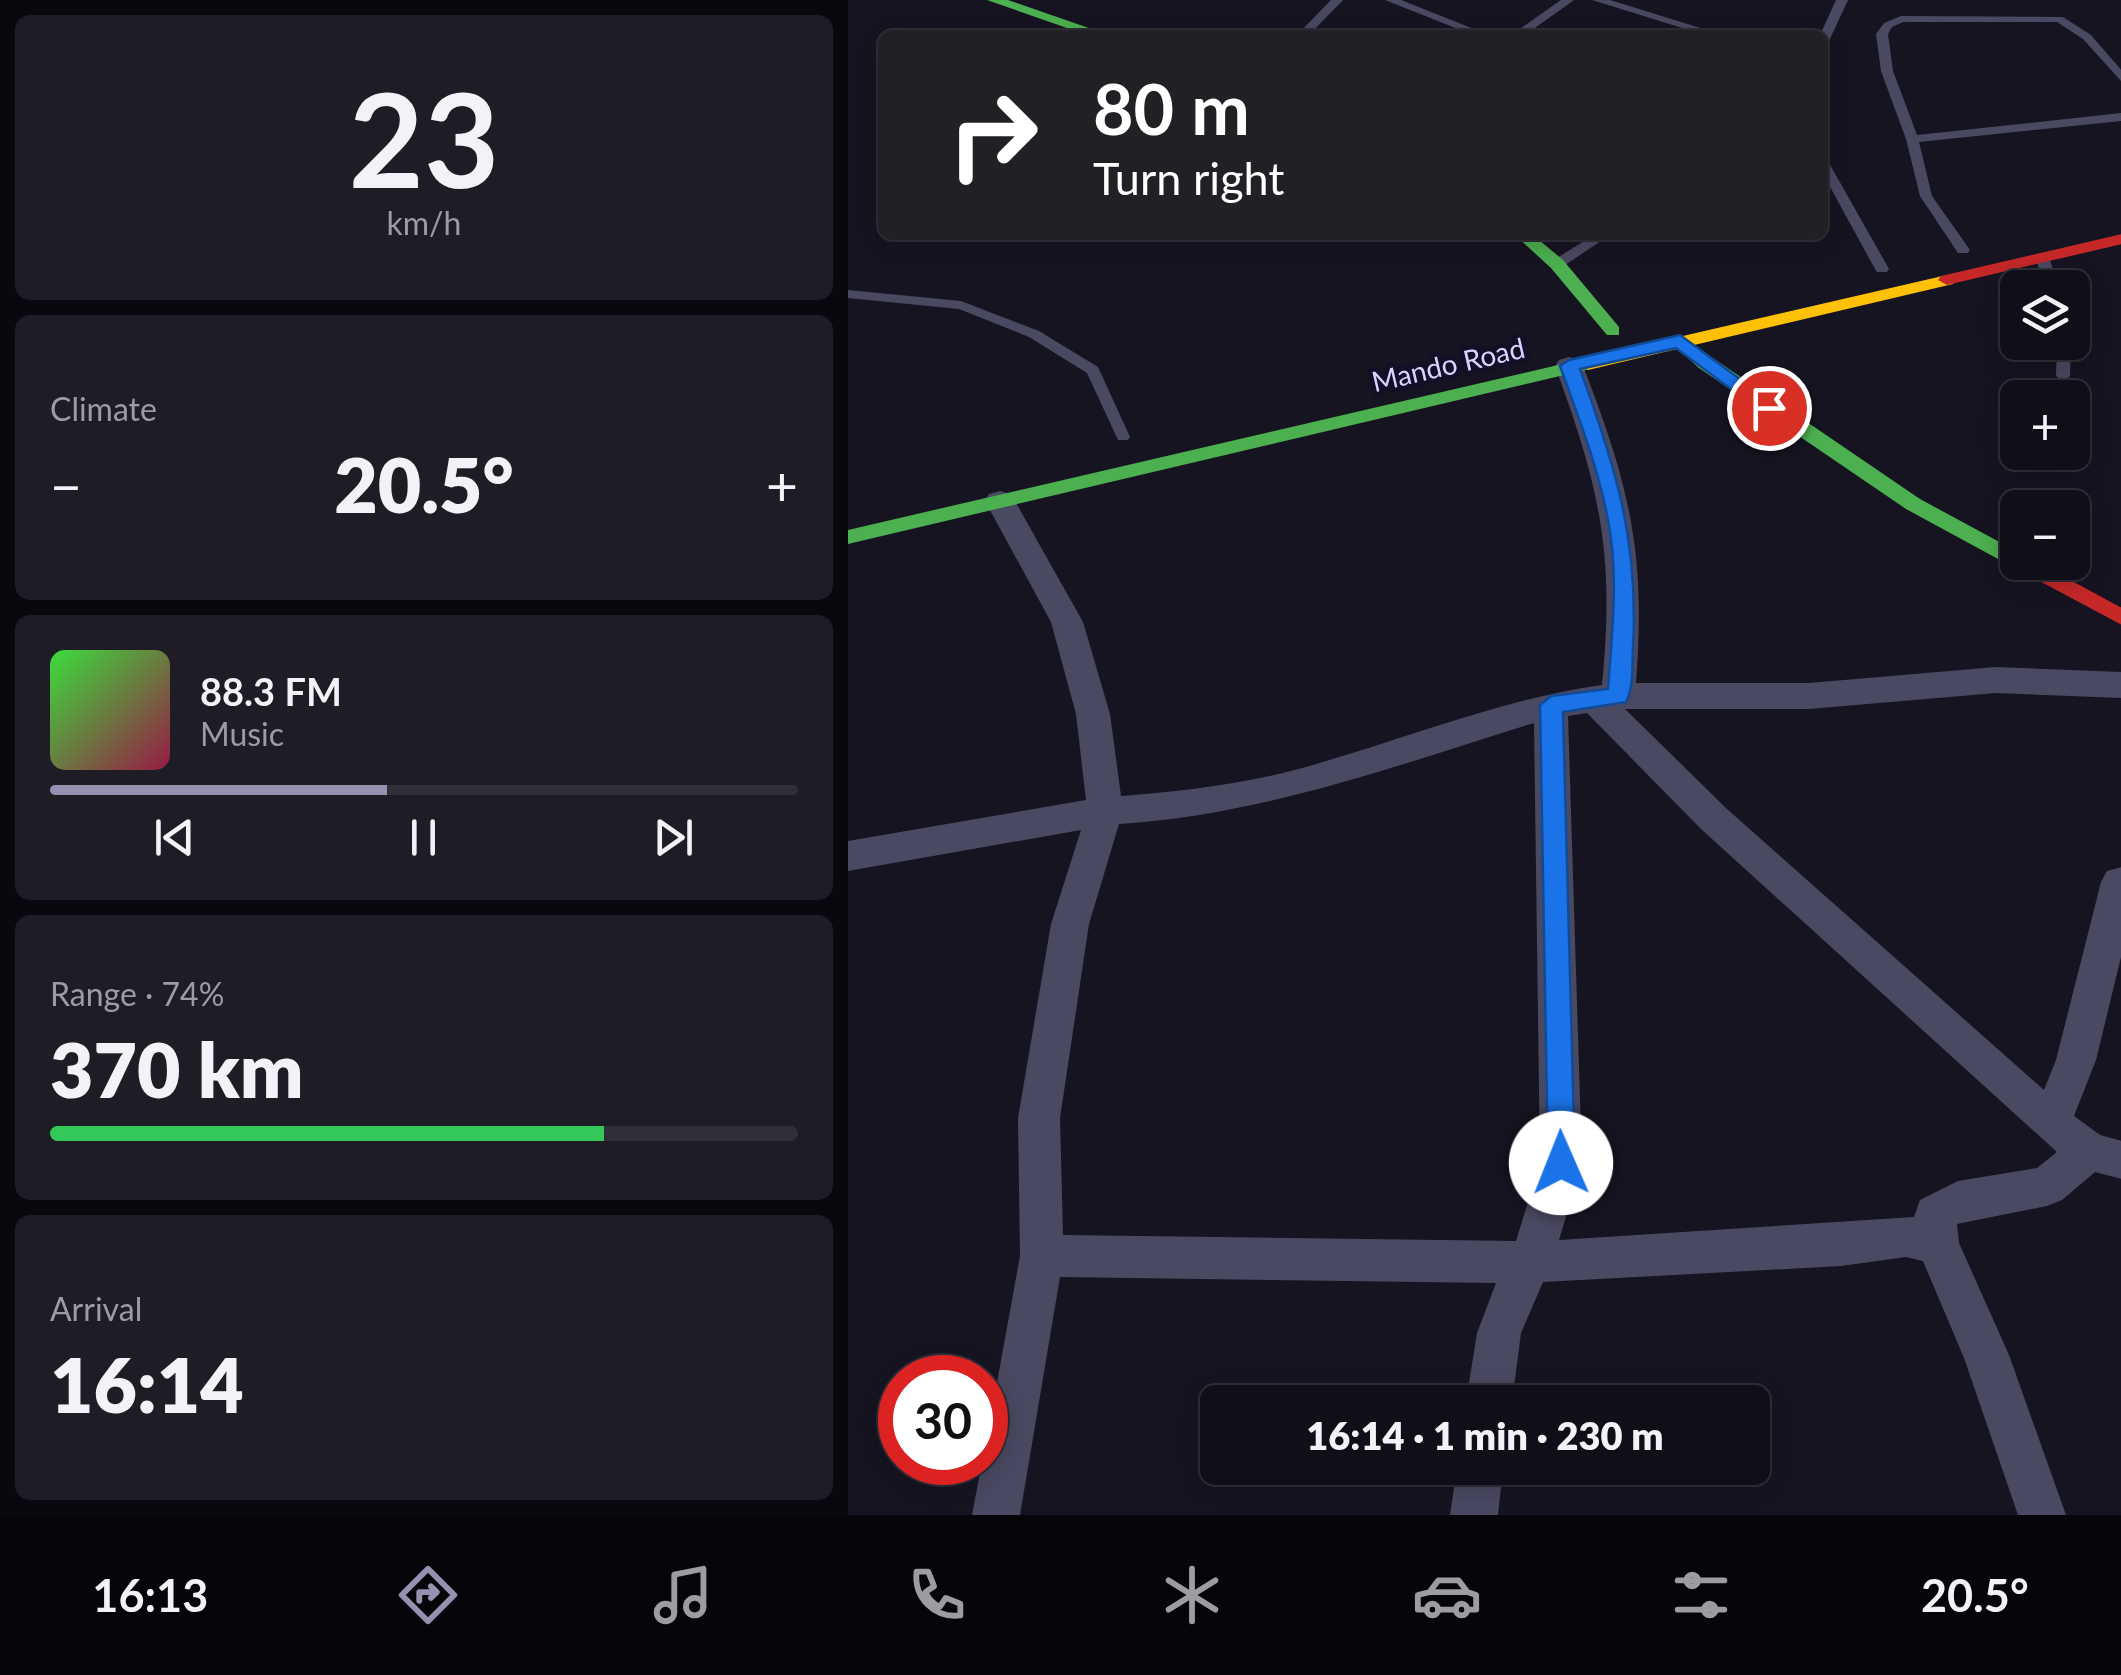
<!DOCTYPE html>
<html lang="en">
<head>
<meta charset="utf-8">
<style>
	body { margin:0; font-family:Lato,sans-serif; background:#1e1d26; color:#f1f3f6; height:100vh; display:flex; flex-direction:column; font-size:38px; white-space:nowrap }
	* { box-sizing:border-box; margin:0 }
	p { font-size:32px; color:#9c9ca2 }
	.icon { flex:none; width:55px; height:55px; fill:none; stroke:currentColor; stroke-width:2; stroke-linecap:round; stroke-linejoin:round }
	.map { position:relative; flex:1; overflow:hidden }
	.drawer { display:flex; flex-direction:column; gap:15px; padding:15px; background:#09080e; width:848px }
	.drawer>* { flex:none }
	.top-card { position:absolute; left:30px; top:30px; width:950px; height:210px; border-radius:15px; box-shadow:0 5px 25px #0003,0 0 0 2px #302f38; background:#202124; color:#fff; overflow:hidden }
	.buttons { position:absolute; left:1152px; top:270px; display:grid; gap:20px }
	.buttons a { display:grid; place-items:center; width:90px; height:90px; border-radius:15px; background:#100f19; box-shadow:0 5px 25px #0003,0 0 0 2px #302f38; font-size:50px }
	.speed { position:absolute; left:30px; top:1355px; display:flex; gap:20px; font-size:50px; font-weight:700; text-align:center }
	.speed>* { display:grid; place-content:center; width:130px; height:130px; border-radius:50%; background:#100f19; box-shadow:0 5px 25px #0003,0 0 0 2px #302f38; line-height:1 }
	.speed .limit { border:15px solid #d22; background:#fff; color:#111 }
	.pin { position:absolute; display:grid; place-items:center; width:85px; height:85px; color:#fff; margin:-42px; border:5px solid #fff; border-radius:50%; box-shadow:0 2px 10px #0007 }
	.me { position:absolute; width:110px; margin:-55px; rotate:359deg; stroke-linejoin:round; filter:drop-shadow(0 0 8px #0008) }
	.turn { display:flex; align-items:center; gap:35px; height:210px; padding:0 50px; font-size:45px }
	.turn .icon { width:130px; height:130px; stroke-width:2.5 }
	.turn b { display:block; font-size:70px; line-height:85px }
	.big { font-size:75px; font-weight:800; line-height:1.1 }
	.drawer .widget { flex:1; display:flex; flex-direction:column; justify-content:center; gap:15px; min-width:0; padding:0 35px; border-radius:15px; background:#1e1d26 }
	.drawer .dial { align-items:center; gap:0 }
	.dial b { font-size:130px; line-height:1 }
	.song { display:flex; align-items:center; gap:30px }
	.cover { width:120px; height:120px; border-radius:15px; background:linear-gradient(135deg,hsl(120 70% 55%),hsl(340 70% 35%)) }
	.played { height:10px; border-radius:5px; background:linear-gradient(90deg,#9591b1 45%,#302f38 45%) }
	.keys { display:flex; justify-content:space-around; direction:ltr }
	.heat { display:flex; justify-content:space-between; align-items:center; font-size:55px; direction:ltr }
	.charge { height:15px; border-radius:8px; background:linear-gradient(90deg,#34c759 74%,#302f38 0) }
	.trip { position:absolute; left:352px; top:1385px; width:570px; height:100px; border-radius:15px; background:#100f19; box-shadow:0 5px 25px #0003,0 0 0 2px #302f38; font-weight:800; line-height:100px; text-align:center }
	.dock { display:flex; height:160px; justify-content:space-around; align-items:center; background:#06060a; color:#9c9ca2 }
	.dock .icon { width:70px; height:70px }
	.dock .selected { color:#9591b1 }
	.dock b { font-size:45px; color:#f1f3f6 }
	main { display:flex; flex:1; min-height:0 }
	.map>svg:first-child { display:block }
</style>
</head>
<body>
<main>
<section class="drawer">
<div class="widget dial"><b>23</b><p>km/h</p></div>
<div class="widget"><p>Climate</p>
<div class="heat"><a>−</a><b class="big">20.5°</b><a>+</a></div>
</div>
<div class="widget">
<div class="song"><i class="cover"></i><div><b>88.3 FM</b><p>Music</p></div></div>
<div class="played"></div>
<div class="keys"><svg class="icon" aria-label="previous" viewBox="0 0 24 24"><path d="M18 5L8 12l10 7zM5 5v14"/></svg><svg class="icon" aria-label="pause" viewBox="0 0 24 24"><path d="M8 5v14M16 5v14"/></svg><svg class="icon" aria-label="next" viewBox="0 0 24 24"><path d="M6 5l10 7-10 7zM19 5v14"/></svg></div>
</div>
<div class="widget"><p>Range · 74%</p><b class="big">370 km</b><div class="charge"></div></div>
<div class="widget"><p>Arrival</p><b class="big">16:14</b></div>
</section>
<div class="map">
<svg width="1274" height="1515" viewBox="0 0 1274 1515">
	<rect width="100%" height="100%" fill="#161421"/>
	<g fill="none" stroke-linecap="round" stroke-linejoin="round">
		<path fill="#4a4962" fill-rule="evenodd" d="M483,0H495L461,35H449Z
			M537,0H553L641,35H625Z
			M713,0H726L677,35H663Z
			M744,0H762L875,35H857Z
			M988,0H1000L981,41L975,44V35H972Z
			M1053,16L1215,17L1243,35L1274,71V82L1235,39L1209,22H1055L1044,27L1040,34L1045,71L1069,135L1274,113V121L1071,142L1084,196L1122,250L1120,253H1110L1072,196L1058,139L1033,71L1028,34L1036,23Z
			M975,159L981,163L1041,269L1039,272H1029L1027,269L975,174Z
			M746,235H762L714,267H704V261Z
			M1194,253L1201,257L1211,288H1197L1187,257Z
			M0,290L113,301L191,331L250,367L282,437L280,440H270L239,373L181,337L111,309L0,298Z
			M1209,342H1223L1222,376L1215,381L1208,376Z"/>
		<path fill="#4a4962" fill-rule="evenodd" d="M721,357L731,360L735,366C782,487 798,553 788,683H961L1148,667L1274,672V698L1148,693L961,709H777L879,809L1196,1090L1208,1060L1253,882L1259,871L1274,867V953L1248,1060L1226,1116L1252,1135L1274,1141V1179L1247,1172L1214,1200L1199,1206L1109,1224L1111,1243L1161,1355L1218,1515H1170L1116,1358L1075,1261L1058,1257L993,1266L695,1282L673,1333L664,1402H618L629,1333L648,1283L212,1277L172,1515H124L134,1462H138V1443L172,1256L170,1118L203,924L233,830L0,871V841L238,800L228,714L203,622L137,501L141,494L152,491L163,494L235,622L262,714L273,796C328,792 385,785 439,772C544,745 646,700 754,685C767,554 752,488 707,366L711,360ZM739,713L853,829L1209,1152L1189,1168L1110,1181L1072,1200L1066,1217L711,1240L734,1163L720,716ZM686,723L692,1163L668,1241L215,1235L212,1118L241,924L271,824C415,815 550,765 686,723Z
			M609,1468H655L650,1515H602Z"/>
		<path fill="#4caf50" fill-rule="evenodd" d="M139,0H160L261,35H239Z
			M667,235H685L715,260L771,327V335H759L703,268Z
			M831,335L1072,499L1170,552V562H1179L1177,566H1163L1058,509L851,368L822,341Z
			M740,358L746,360V368L0,544V530Z"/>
		<path fill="#ffc107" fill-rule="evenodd" d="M1099,275L1108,280L1105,284L740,370L731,364L740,358Z"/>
		<path fill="#c62828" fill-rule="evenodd" d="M1274,234V244L1099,285L1090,280L1093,276Z
			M1170,555V562H1189L1274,608V625L1165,567L1162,562Z"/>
	</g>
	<path fill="#1a73e8" stroke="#114b97" stroke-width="2.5" d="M832,335L931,408L928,413H915L828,348L732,369C768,468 791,541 785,648C784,665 786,687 778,702L715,712L727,1163L723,1172L713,1176L704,1172L700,1163L692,705L703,696L760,689C764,633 771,576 760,520C750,467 730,416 712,366L721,360Z"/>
	<g text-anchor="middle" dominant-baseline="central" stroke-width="10" stroke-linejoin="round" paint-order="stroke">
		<g font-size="28" fill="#d9d4ff" stroke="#130f26">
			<text transform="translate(600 364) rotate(-13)">Mando Road</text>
		</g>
	</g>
</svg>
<div class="buttons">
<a><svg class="icon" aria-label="layers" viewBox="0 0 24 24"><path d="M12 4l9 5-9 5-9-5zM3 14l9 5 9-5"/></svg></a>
<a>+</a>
<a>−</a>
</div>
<div class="speed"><div class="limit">30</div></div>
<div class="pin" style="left:921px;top:408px;background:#d93025"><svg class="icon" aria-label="arrive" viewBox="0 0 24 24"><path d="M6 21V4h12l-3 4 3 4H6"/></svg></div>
<svg class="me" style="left:713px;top:1163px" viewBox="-20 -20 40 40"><circle r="19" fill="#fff"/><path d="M0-13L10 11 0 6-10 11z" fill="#1a73e8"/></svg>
<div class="trip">16:14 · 1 min · 230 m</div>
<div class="top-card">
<div class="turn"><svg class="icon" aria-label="right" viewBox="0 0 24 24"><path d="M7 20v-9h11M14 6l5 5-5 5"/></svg><div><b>80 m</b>Turn right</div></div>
</div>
</div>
</main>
<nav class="dock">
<b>16:13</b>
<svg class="icon selected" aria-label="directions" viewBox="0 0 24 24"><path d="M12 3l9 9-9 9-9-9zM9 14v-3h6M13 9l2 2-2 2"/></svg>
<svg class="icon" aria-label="music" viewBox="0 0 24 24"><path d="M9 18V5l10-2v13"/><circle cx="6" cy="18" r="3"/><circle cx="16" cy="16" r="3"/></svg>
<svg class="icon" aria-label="phone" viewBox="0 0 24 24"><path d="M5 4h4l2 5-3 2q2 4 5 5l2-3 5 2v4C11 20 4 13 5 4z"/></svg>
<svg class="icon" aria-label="climate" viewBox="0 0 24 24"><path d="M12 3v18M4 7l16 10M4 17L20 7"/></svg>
<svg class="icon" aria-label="car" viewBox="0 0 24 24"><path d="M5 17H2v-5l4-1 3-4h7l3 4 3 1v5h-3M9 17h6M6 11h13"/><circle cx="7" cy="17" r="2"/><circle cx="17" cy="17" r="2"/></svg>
<svg class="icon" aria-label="filters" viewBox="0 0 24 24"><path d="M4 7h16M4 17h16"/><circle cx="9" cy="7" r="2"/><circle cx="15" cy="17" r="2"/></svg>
<b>20.5°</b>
</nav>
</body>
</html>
